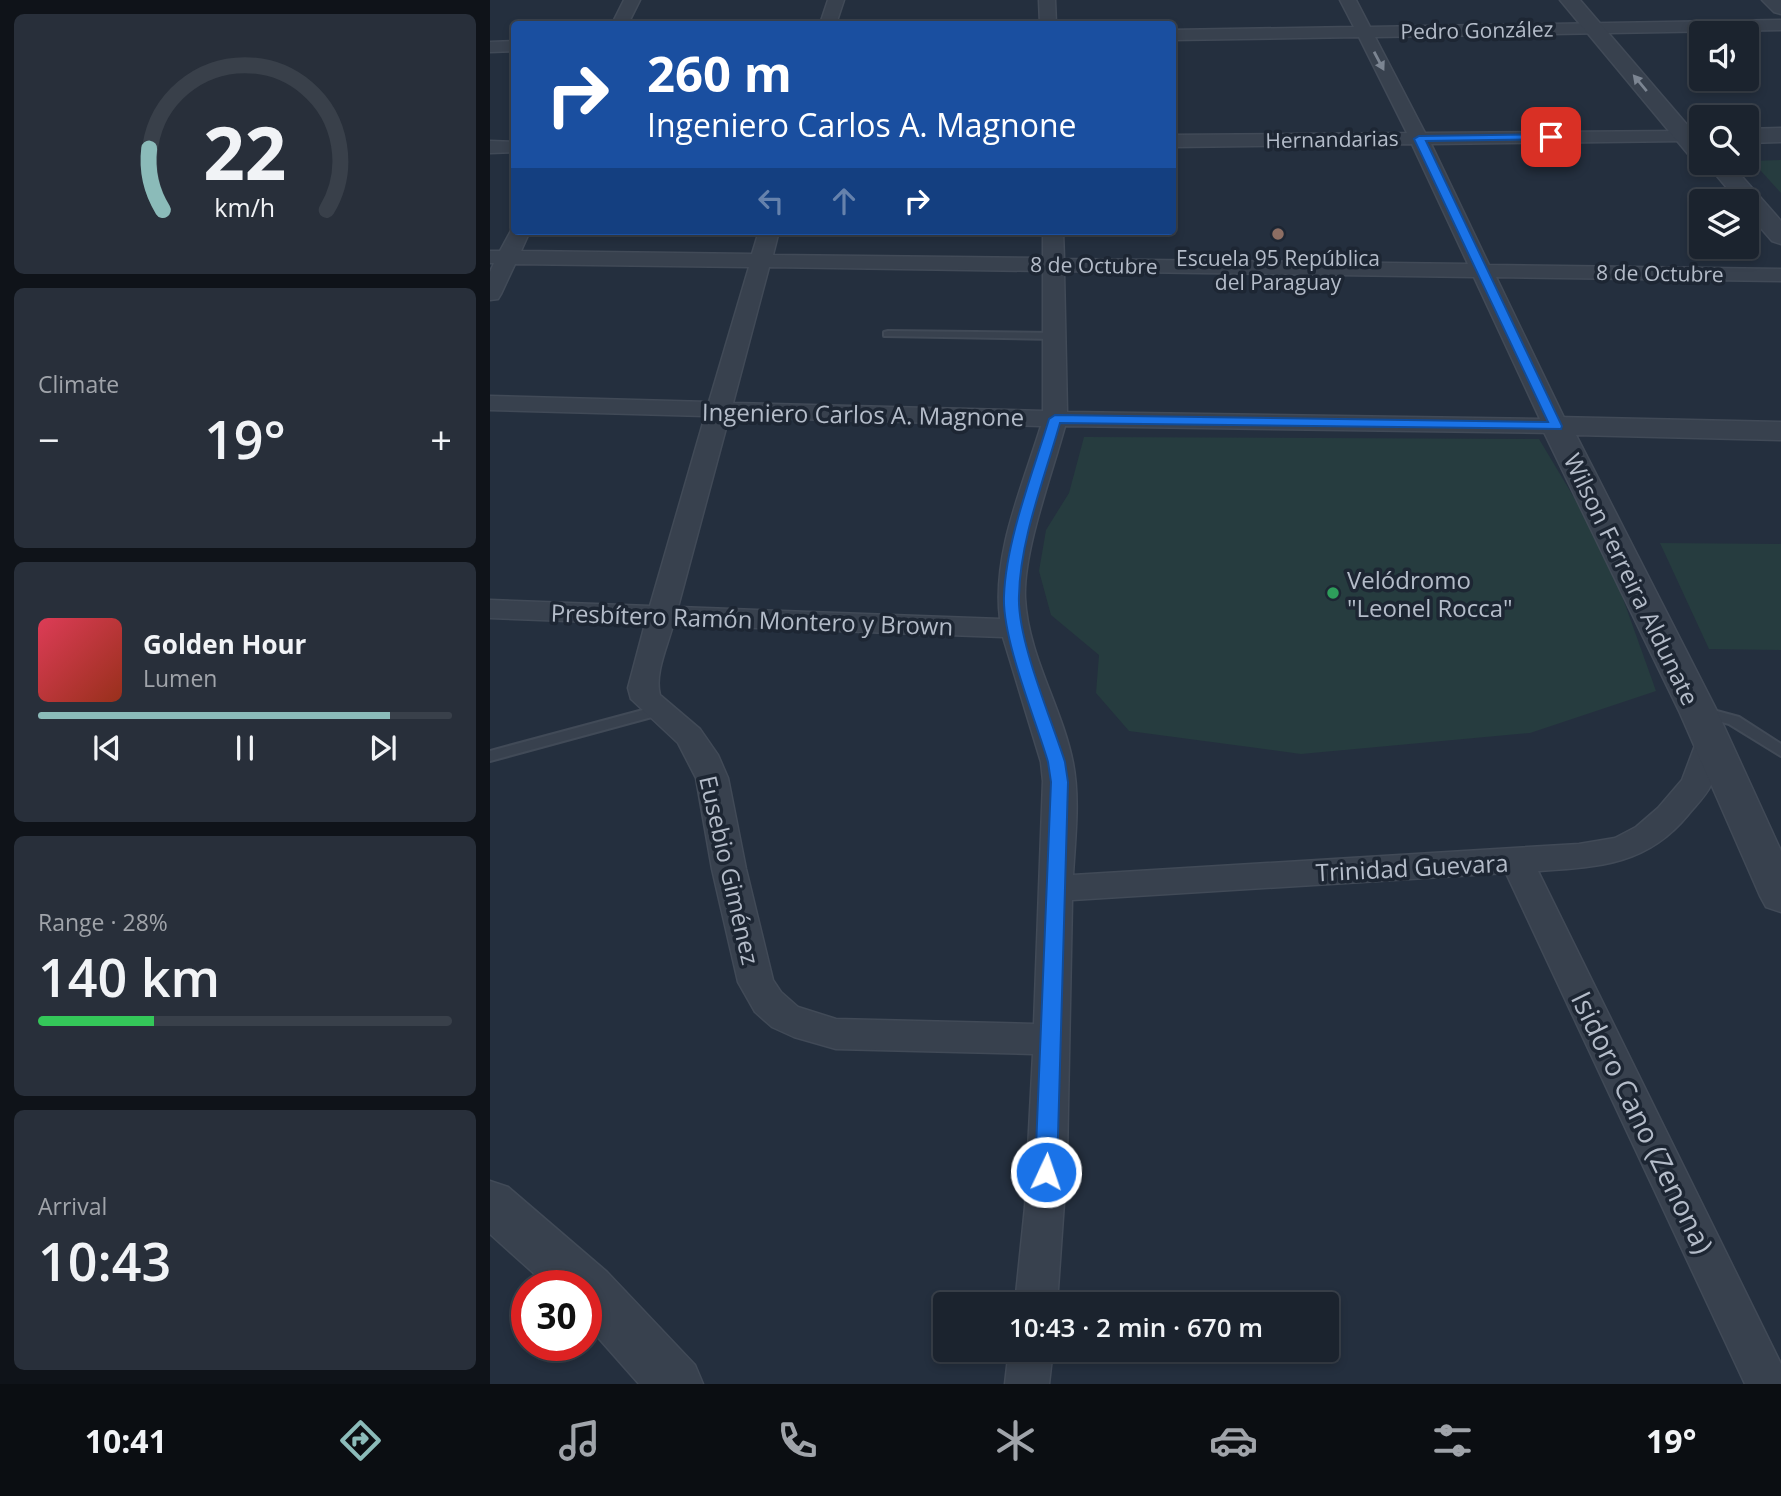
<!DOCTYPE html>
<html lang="en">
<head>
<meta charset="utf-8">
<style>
	body { margin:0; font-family:"Open Sans",sans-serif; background:#282f3a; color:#f1f3f6; height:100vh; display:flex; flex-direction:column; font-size:26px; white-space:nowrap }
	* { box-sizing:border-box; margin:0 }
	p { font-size:23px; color:#a0a4aa }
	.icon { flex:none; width:38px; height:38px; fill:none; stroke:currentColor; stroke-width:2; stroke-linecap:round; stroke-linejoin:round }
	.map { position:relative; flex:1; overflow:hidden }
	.side { display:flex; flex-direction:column; gap:14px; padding:14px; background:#0f1319; width:490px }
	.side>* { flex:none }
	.banner { position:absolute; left:21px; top:21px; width:665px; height:214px; border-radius:7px; box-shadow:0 4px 10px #0003,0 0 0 2px #39404a; background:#1a4fa0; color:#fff; overflow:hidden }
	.controls { position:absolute; left:1199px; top:21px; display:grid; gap:14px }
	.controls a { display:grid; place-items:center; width:70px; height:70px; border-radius:7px; background:#1b232e; box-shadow:0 4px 10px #0003,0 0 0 2px #39404a; font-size:35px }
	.speed { position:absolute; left:21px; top:1270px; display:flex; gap:14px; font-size:35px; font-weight:700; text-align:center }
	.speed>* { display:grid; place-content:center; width:91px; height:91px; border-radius:50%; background:#1b232e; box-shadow:0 4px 10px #0003,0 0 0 2px #39404a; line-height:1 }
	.speed .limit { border:10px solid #d22; background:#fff; color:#111 }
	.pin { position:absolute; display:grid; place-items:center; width:60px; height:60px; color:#fff; margin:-30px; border-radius:14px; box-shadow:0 4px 10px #0006 }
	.me { position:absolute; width:77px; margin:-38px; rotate:3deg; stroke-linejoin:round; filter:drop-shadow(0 0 5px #0008) }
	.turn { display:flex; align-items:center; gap:24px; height:147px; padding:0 21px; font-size:32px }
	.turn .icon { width:91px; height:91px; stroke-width:2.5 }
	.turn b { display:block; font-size:49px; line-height:60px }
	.lanes { display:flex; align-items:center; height:66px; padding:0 21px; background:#0003; justify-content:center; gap:35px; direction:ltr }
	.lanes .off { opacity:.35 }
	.big { font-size:52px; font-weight:600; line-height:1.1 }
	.side .tile { flex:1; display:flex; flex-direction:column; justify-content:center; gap:10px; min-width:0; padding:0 24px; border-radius:10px; background:#282f3a }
	.side .dial { align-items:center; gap:0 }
	.dial svg { height:182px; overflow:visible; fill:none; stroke:#39404a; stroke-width:7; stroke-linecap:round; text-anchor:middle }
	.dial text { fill:#f1f3f6; stroke:none }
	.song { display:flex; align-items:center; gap:21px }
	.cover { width:84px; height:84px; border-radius:10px; background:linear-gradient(135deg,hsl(350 70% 55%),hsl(10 70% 35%)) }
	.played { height:7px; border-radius:4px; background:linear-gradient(90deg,#8bbbb9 85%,#39404a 85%) }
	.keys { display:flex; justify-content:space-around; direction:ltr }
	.heat { display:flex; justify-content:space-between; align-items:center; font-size:38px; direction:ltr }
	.charge { height:10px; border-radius:5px; background:linear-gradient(90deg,#34c759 28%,#39404a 0) }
	.trip { position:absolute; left:443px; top:1292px; width:406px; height:70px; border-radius:7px; background:#1b232e; box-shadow:0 4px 10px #0003,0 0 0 2px #39404a; font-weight:600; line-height:70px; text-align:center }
	.tab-bar { display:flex; height:112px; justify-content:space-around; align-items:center; background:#0b0e12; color:#a0a4aa }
	.tab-bar .icon { width:49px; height:49px }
	.tab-bar .active { color:#8bbbb9 }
	.tab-bar b { font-size:32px; color:#f1f3f6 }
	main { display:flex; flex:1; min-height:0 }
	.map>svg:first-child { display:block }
</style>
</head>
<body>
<main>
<section class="side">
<div class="tile dial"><svg viewBox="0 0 100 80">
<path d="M14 69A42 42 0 1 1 86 69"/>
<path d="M14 69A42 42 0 0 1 8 42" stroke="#8bbbb9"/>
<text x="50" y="56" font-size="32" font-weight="700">22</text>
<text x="50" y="72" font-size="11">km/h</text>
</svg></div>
<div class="tile"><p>Climate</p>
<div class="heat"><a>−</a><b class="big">19°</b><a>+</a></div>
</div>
<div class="tile">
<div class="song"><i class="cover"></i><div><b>Golden Hour</b><p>Lumen</p></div></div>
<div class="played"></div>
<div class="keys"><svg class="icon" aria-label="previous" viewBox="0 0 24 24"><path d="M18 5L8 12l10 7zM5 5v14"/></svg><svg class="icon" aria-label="pause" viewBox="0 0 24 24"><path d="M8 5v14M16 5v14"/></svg><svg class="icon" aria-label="next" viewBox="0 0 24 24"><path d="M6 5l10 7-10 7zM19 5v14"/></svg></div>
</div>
<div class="tile"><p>Range · 28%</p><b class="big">140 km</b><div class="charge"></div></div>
<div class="tile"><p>Arrival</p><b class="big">10:43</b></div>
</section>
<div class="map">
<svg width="1291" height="1384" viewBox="0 0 1291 1384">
	<rect width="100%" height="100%" fill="#242f3e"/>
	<path fill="#263c3f" d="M1291,160V193L1262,161Z
		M594,437L1049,439L1116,551L1166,691L1040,733L811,754L639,731L606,693L609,655L561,615L549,571L556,530L579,493Z
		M1170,543L1291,544V650L1219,649Z"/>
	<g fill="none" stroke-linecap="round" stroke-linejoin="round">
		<defs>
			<path id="service" d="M398,331L565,333L570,336L565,339L394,336V332Z
				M168,706L175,711L173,714L0,761V751Z
				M1212,707L1249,717L1291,744V756L1239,724L1207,715L1205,712L1207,709Z"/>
			<path id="minor" d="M134,0H150L138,24H122Z
				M338,0H354L346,24H330Z
				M549,0H565L566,24H550Z
				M850,0H866L880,27L1291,20V30L885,37L935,133L1193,131L1202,136L1193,141L941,144L999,265L1291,269V281L1006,277L1078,426L1075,431L1066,433L575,426C562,474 533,551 535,598C538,656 572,707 583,763C590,799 585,839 583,875L1089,844L1125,838L1146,827L1168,808L1192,780L1210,732L1221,729L1232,732L1236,739C1232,754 1228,771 1221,785C1216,796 1206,805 1198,815C1157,865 1109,867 1048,871L1291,1364V1384H1255L1016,873L582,900L577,1159L567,1304H525L535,1207L543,1054L346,1049L304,1037L282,1027L265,1012L248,982L222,869L206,778L188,743L141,699L138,688L155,624L0,618V600L160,606L215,416L0,410V396L219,402L259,267L25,264L11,294L8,299L0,300V272L4,263H0V251H10L23,227L24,231H40L31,251L262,254L269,231H289L283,255L553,258V231H573L574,259L978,264L922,144L682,147V135L917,133L869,37L682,40V30L864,27ZM279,267L553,271V411L243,403ZM574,271L984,277L1050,419L577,412ZM239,417L551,426C532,488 502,554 510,619L188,607ZM183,625L513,637L551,762L553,781L544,1024L346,1019L308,1007L291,992L283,980L256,869L238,778L228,755L210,729L170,695C164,674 178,645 183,625Z
				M24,41V51L0,52V42Z
				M0,141L24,142V152L0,153Z
				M519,1349H563L559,1384H515Z"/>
			<path id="tertiary" d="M1070,0H1090L1211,141V162L1203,160Z
				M1272,0H1291V14L1284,12Z
				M1291,128V142L1256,143V129Z
				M1216,163H1240L1291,221V244L1282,241L1256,211V201H1248Z
				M1066,417L1291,422V440L1086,435L1227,711L1291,851V912L1276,907L1270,896L1189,711L1051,426L1055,420Z
				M0,1181L18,1187L117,1272L205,1365L213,1384H149L96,1324V1286H58L0,1234Z"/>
		</defs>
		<use href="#service" stroke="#414a57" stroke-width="4"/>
		<use href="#minor" stroke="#414a57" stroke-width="3"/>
		<use href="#tertiary" stroke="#414a57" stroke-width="3"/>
		<use href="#service" fill="#38414e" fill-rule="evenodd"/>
		<use href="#minor" fill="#38414e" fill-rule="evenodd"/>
		<use href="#tertiary" fill="#38414e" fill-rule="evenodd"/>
	</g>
	<defs><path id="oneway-solid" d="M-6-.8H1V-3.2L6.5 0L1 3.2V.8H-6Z" transform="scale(1.75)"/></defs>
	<g fill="#7c8592">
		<use href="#oneway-solid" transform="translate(889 61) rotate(62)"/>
		<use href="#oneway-solid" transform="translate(1150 83) rotate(-130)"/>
	</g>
	<path fill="#1a73e8" stroke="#114b97" stroke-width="2" d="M1061,134L1066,137L1065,139L936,141L1072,426L1071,429L570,423C555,477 530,539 529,596C527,639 561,718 575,762L578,782L567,1172L563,1179L556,1181L548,1179L545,1172L561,782L558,762C545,718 512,639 514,596C516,540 543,472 559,419L565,415L1058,422L924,139L929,136Z"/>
	<circle fill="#8d6e63" stroke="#1d2633" stroke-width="2.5" cx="788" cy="234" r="7"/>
	<circle fill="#2e9e5b" stroke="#1d2633" stroke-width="2.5" cx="843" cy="593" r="7"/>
	<g text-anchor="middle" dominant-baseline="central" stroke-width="7" stroke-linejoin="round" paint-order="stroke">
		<g font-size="21" fill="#b4bcc9" stroke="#1d2633">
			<text transform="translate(987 30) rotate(-1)">Pedro González</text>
			<text transform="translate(842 139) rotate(-1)">Hernandarias</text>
			<text transform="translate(604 265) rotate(1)">8 de Octubre</text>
			<text transform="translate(1170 273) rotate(1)">8 de Octubre</text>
		</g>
		<g font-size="21" fill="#b4bcc9" stroke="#1d2633">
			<text x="788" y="258">Escuela 95 República<tspan x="788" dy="24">del Paraguay</tspan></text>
		</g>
		<g font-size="24" fill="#b4bcc9" stroke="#1d2633">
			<text transform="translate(373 414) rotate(1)">Ingeniero Carlos A. Magnone</text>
			<text transform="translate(1142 579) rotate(64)">Wilson Ferreira Aldunate</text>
			<text transform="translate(262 619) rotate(2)">Presbítero Ramón Montero y Brown</text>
			<text transform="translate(922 867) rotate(-3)">Trinidad Guevara</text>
			<text transform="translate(240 870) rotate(77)">Eusebio Giménez</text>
		</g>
		<g font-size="24" fill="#b4bcc9" stroke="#1d2633" text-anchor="start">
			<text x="857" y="579">Velódromo<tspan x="857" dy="28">"Leonel Rocca"</tspan></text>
		</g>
		<g font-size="28" fill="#b4bcc9" stroke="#1d2633">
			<text transform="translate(1153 1122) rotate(64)">Isidoro Cano (Zenona)</text>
		</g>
	</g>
</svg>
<div class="controls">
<a><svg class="icon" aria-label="sound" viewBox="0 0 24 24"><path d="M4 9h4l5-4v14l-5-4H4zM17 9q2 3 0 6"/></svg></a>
<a><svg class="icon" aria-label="search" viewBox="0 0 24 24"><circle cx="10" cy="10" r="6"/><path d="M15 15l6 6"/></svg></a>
<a><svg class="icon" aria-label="layers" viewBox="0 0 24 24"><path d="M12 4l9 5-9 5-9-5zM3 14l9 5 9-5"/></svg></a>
</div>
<div class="speed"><div class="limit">30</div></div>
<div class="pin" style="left:1061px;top:137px;background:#d93025"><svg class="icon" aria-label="arrive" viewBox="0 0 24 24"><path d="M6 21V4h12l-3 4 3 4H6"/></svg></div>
<svg class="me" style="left:556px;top:1172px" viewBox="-20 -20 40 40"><circle r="17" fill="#1a73e8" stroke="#fff" stroke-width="3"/><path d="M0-11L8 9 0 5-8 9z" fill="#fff"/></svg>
<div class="trip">10:43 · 2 min · 670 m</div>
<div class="banner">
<div class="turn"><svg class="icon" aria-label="right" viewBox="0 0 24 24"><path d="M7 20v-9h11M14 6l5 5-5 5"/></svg><div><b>260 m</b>Ingeniero Carlos A. Magnone</div></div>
<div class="lanes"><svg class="icon off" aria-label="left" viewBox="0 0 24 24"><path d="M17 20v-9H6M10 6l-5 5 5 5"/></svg><svg class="icon off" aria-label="ahead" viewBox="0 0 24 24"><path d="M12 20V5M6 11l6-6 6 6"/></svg><svg class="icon" aria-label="right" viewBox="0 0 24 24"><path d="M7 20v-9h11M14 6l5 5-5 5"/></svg></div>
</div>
</div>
</main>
<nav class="tab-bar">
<b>10:41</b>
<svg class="icon active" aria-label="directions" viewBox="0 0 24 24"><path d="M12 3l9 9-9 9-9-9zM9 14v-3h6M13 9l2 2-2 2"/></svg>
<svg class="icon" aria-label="music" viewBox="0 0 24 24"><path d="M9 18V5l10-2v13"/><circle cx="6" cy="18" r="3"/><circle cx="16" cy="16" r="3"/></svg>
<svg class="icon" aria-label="phone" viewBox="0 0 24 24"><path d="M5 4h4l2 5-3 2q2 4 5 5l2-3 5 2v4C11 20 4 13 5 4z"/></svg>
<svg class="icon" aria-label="climate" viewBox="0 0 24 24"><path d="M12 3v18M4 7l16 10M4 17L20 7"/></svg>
<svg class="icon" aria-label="car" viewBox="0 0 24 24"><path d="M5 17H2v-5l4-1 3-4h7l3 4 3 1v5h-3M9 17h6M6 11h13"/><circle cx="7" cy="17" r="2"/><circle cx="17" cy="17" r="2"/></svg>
<svg class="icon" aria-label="filters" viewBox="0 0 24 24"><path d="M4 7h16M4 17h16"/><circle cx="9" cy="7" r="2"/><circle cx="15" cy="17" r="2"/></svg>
<b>19°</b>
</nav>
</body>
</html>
